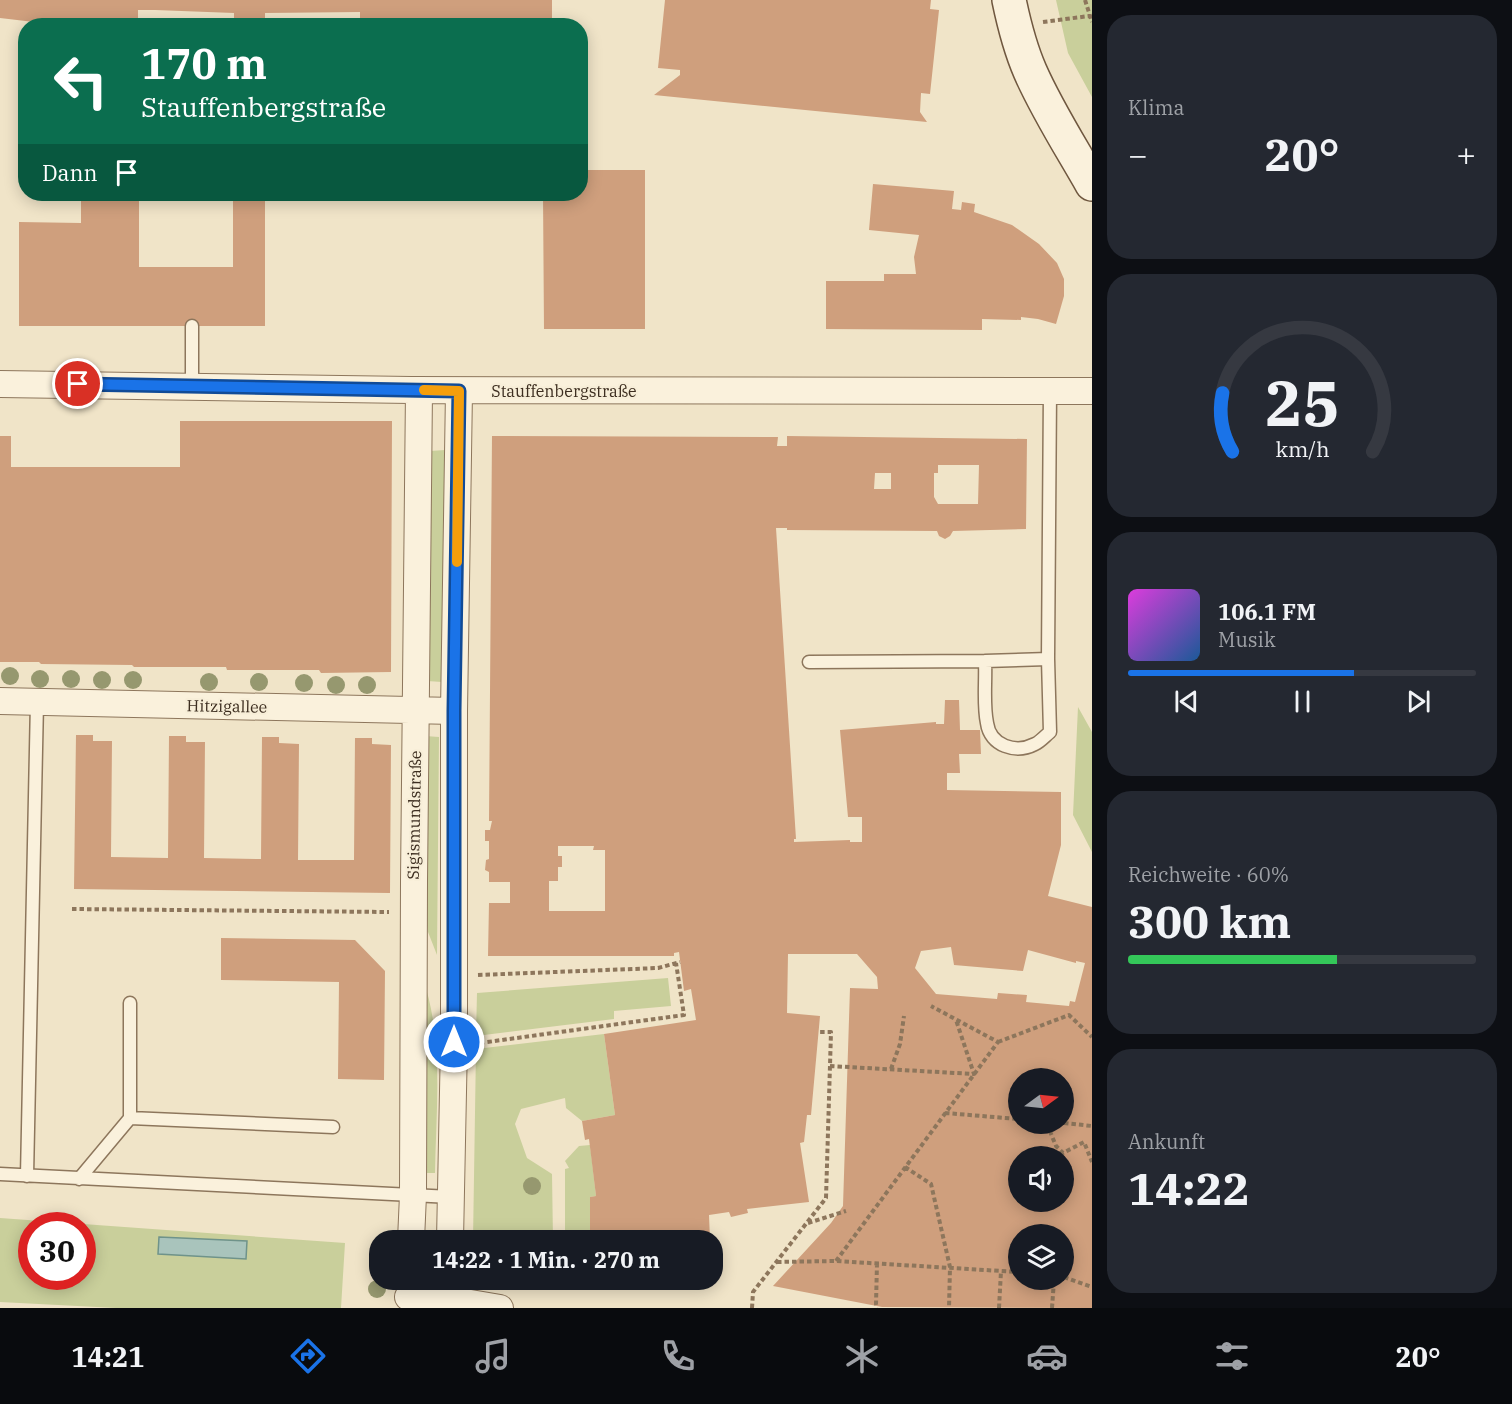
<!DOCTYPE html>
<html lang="de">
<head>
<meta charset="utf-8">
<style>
	body { margin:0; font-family:"IBM Plex Serif",serif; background:#242831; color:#f1f3f6; height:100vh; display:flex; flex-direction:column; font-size:22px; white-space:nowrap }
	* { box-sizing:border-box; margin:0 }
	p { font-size:20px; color:#9ea1a6 }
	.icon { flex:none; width:33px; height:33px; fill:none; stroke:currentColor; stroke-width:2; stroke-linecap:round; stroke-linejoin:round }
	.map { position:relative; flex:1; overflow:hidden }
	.sheet { display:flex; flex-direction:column; gap:15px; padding:15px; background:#0d0f14; width:420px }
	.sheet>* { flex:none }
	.guide { position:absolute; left:18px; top:18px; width:570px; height:183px; border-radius:24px; box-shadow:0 3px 15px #0003; background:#0b6e4f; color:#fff; overflow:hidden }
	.needle { width:39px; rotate:75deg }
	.controls { position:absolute; left:1008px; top:1068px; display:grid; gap:12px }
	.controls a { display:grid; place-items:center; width:66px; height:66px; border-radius:50%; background:#171b24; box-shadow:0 3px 15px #0003; font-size:30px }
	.speed { position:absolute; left:18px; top:1212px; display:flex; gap:12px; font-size:30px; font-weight:700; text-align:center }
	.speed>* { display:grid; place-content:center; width:78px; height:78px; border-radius:50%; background:#171b24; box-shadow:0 3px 15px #0003; line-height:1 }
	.speed .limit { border:9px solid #d22; background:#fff; color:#111 }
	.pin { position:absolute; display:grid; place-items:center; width:51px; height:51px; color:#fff; margin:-26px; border:3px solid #fff; border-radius:50%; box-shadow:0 2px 6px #0007 }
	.me { position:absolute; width:66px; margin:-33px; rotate:0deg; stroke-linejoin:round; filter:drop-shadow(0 0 4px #0008) }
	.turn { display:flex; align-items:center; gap:21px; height:126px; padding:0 24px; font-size:27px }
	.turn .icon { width:78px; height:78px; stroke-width:2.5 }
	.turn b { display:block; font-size:42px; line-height:51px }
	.then { display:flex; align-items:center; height:57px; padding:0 24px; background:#0003; gap:12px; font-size:22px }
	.big { font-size:45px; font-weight:800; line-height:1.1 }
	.sheet .tile { flex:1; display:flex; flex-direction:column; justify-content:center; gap:9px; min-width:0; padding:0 21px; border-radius:24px; background:#242831 }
	.sheet .dial { align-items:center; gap:0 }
	.dial svg { height:156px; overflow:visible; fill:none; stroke:#363941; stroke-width:7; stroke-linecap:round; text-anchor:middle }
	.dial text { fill:#f1f3f6; stroke:none }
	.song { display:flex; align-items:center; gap:18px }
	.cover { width:72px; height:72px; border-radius:9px; background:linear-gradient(135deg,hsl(300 70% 55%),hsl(210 70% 35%)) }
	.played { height:6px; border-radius:3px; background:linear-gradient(90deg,#1a73e8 65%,#363941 65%) }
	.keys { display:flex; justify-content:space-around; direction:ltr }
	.heat { display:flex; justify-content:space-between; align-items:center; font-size:33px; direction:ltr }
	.charge { height:9px; border-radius:4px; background:linear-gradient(90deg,#34c759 60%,#363941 0) }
	.trip { position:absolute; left:369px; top:1230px; width:354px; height:60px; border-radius:24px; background:#171b24; box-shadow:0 3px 15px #0003; font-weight:800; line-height:60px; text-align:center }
	.dock { display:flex; height:96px; justify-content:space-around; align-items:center; background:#090b0e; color:#9ea1a6 }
	.dock .icon { width:42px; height:42px }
	.dock .active { color:#1a73e8 }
	.dock b { font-size:27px; color:#f1f3f6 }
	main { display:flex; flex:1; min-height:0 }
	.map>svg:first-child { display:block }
</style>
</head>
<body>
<main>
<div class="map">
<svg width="1092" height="1308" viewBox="0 0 1092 1308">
	<rect width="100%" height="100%" fill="#f0e4c8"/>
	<path fill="#c9cf9b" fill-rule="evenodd" d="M1056,0H1092V97L1068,53Z
		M445,450L442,682L427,681L430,451Z
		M1078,707L1092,732V852L1073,815Z
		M425,736L439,737L437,955L428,932L424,905Z
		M668,978L671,1006L614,1011V1019L476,1036L477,993Z
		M423,979C444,1040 436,1110 435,1173H422Z
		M604,1034L615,1115L582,1121L566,1108L565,1098L521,1109L515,1124L527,1158L552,1174L553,1240H473L476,1049Z
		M590,1145L596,1196L590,1197V1232L565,1234V1169L569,1168L565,1161L579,1146Z
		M0,1218L345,1243L341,1308H116L0,1302ZM32,1226H82V1276H32Z"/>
	<path fill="#a9c4bc" stroke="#6f938a" stroke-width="1.5" d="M159,1237L247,1241L246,1259L158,1254Z"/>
	<path fill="#cf9f7d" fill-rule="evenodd" d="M0,0H552V26H360V12L265,13V26H234V13L155,10H138V26H82L69,23L68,26L0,18Z
		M665,0H931L930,9L939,10L930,94L921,93L920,112L927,122L654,95L680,75V70L658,68Z
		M580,170H645V329H544L543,194H580Z
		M873,184L954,191L952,209L961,210L962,202L975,204L974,212L1012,225L1039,244L1057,263L1064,279V296L1056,324L1038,319L1021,317V320L982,319V330L826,329V281H884V274H916L914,257L919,235L869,230Z
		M81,194H139V267H233V194H265V326H19V222L81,223Z
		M180,421H392L391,672L321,673L319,670H227L226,667H134L132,665L41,664L39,662H0V436H11V467H180Z
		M492,436L778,437L777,446H787V436L1027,439L1026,529L953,531L950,536L945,539L939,536L937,531L787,530V528H776L796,839H794V842L850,840V842H862V817H848L840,730L936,722V724H944L945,700H959L960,730H980L981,754H959L960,773H947V790L1061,792V845L1048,896L1092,907V1308L882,1307L773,1286L831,1223L843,1206L850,988L878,989L877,977L857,954H788L787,1013L820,1016L811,1115H807L804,1142L800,1143L809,1202L747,1209L748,1213L731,1217L729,1212L709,1215L710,1240H590V1197L596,1196L589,1139L585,1140L582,1121L615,1115L604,1034L696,1020L691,989L684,991L679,952L674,953V956H488L489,903H510V882H489V872L485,870L486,860L489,859V841H485V830H490L492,821H489ZM938,465H979L978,504H938L934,497V473H938ZM875,473H891V489H874ZM558,846H594L593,850H605V911H549V881H558V867H562V856H558ZM951,947L954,965L1023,971L1028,950L1076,963V961L1085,963L1075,1002L1070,1001L1069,1006L1026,1002L1027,995L998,993L997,999L936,994L915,968L921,951ZM1018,1078H1064V1124H1018ZM1018,1156H1064V1202H1018ZM1018,1234H1064V1280H1018Z
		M76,735H93V741H112L111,857L168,858L169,736H186V742H205L204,858L261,859L262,737H279V743L299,744L298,860H354L355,738H372V744L391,745L390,893L74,889Z
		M221,938L355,940L385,971L384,1080L338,1079L339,982L221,980Z"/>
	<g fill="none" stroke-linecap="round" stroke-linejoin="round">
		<defs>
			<path id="service" d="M192,386V326
				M1048,659L985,661C986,681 983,704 987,723C990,746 1016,754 1035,744C1040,742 1045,736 1050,732L1048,659L1050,391
				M809,662L985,661
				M130,1003V1118
				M0,1174L451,1197
				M27,1176L37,702
				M79,1179L130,1118L333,1127"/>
			<path id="minor" d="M0,384L411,390L1092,391
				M0,701L454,711
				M411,1240L413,1195L414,881L419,390
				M450,1240L454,1042V711L459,391
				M408,1297L447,1299L500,1308"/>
			<path id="secondary" d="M1009,0C1014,24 1020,48 1030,71C1047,110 1071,147 1092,184"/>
		</defs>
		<use href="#service" stroke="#8d765c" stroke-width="15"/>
		<use href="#minor" stroke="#8d765c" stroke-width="28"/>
		<use href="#secondary" stroke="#6f573f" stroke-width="36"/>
		<path stroke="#8d765c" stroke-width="4" stroke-dasharray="4.5 3" stroke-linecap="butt" d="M1085,0L1092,22
			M1043,22L1089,16L1092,17
			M72,909L389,912
			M478,975L658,968L680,962
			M998,1042L1069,1015L1092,1037
			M480,1043L684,1015L676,963
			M830,1066L974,1074L956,1020
			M891,1069L900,1044L904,1016
			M945,1113L1018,1119
			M1064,1123L1092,1126
			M1047,1124L1056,1146L1063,1153L1084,1142L1092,1162
			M905,1167L931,1184L950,1267L949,1308
			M808,1223L846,1211
			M836,1261L998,1042L931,1006
			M777,1262L836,1261L1018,1272
			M877,1263L876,1304L877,1308
			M1064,1277L1092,1287
			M752,1308L753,1292L826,1198L831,1032H819
			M999,1308L1001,1271
			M1052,1308L1054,1280"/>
		<use href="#service" stroke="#faf1dc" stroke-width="12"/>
		<use href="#minor" stroke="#faf1dc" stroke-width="26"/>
		<use href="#secondary" stroke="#faf1dc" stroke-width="33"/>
	</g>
	<g fill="#96986f">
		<circle cx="10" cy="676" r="9"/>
		<circle cx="40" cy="679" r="9"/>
		<circle cx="71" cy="679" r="9"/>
		<circle cx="102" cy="680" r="9"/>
		<circle cx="133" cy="680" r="9"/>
		<circle cx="209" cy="682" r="9"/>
		<circle cx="259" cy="682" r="9"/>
		<circle cx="304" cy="683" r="9"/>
		<circle cx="336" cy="685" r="9"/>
		<circle cx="367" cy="685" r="9"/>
		<circle cx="532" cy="1186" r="9"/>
		<circle cx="377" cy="1289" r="9"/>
	</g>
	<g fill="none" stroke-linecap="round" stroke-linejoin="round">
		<defs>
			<path id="route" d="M78,384L459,391L454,711V1042"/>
		</defs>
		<use href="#route" stroke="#114b97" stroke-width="15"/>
		<use href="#route" stroke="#1a73e8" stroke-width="10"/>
		<path stroke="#f59e0b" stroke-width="10" d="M424,390L459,391L457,562"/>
	</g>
	<g text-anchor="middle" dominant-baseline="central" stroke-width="4.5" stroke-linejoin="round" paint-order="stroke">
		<g font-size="16" fill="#3d2e20" stroke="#f7eed8">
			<text x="564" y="391">Stauffenbergstraße</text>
			<text transform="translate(227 706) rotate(1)">Hitzigallee</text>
			<text transform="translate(414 815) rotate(-89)">Sigismundstraße</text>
		</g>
	</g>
</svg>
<div class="controls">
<a><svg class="needle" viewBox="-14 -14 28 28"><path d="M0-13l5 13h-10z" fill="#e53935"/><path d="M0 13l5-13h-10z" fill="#9ea1a6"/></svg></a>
<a><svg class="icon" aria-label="sound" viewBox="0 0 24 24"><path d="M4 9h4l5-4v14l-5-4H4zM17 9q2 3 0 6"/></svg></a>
<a><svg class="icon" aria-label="layers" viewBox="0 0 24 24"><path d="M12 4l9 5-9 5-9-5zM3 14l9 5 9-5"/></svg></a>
</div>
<div class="speed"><div class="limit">30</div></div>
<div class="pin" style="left:78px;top:384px;background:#d93025"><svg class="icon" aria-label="arrive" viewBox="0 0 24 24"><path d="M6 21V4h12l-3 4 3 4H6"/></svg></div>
<svg class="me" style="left:454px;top:1042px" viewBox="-20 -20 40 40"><circle r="17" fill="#1a73e8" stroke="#fff" stroke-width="3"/><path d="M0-11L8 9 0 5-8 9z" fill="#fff"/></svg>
<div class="trip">14:22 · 1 Min. · 270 m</div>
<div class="guide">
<div class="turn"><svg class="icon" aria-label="left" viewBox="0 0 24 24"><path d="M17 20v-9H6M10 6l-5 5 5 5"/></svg><div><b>170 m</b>Stauffenbergstraße</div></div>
<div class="then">Dann<svg class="icon" aria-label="arrive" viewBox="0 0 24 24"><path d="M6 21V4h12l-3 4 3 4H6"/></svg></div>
</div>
</div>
<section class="sheet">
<div class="tile"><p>Klima</p>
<div class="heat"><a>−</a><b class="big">20°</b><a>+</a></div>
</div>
<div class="tile dial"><svg viewBox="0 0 100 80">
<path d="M14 69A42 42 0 1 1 86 69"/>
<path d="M14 69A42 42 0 0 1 9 39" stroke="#1a73e8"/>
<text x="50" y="56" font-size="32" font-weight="700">25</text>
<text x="50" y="72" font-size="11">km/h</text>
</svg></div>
<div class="tile">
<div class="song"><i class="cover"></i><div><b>106.1 FM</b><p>Musik</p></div></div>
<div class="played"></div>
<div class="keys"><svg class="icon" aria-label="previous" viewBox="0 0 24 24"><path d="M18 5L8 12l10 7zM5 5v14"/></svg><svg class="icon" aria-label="pause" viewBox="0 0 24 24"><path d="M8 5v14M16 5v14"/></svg><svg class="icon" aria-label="next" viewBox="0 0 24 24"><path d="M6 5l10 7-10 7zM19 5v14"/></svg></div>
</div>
<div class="tile"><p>Reichweite · 60%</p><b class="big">300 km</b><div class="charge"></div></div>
<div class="tile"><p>Ankunft</p><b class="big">14:22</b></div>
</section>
</main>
<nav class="dock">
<b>14:21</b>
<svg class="icon active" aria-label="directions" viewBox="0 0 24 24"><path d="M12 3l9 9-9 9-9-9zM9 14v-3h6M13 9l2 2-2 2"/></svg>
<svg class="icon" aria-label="music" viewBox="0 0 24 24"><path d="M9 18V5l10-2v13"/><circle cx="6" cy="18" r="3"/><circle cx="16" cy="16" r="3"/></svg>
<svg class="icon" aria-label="phone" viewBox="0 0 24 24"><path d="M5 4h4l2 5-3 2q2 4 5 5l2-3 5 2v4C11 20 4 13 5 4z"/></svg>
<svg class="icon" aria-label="climate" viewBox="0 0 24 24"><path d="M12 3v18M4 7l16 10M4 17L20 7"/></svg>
<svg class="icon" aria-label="car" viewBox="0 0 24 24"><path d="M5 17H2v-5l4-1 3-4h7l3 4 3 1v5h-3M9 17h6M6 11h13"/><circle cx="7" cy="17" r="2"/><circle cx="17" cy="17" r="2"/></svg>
<svg class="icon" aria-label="filters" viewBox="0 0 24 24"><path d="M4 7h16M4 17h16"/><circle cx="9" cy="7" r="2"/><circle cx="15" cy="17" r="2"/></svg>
<b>20°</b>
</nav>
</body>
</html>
